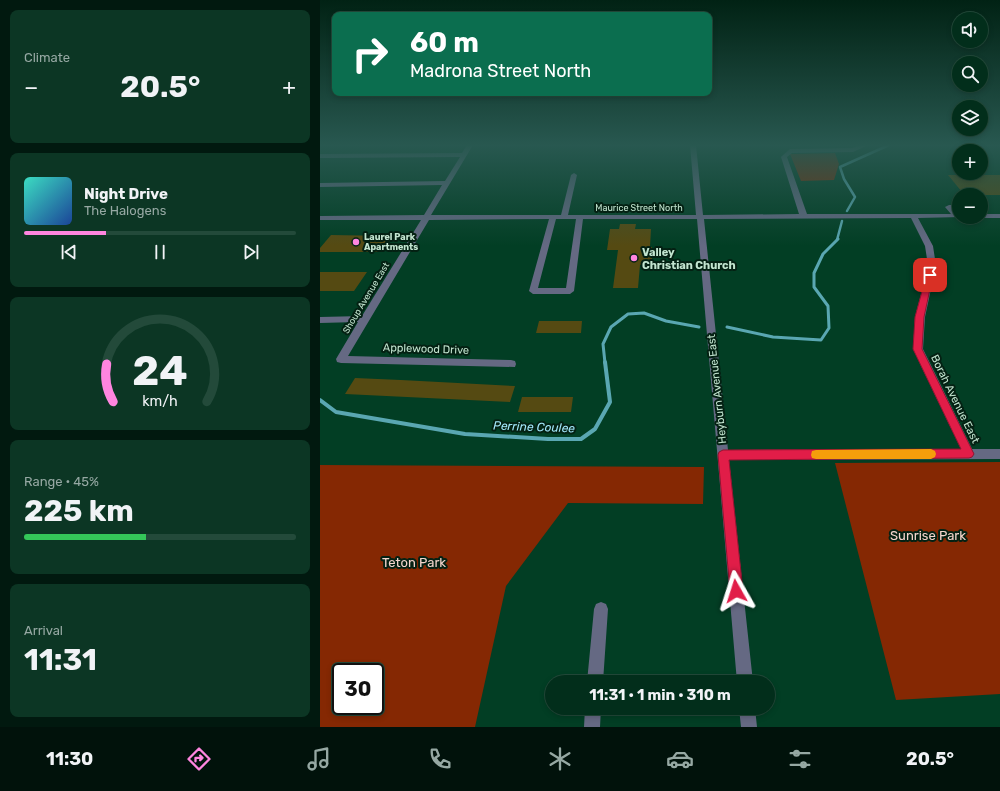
<!DOCTYPE html>
<html lang="en">
<head>
<meta charset="utf-8">
<style>
	body { margin:0; font-family:Rubik,sans-serif; background:#0c3624; color:#f1f3f6; height:100vh; display:flex; flex-direction:column; font-size:15px; white-space:nowrap }
	* { box-sizing:border-box; margin:0 }
	p { font-size:13px; color:#96a8a3 }
	.icon { flex:none; width:22px; height:22px; fill:none; stroke:currentColor; stroke-width:2; stroke-linecap:round; stroke-linejoin:round }
	.map { position:relative; flex:1; overflow:hidden }
	.sheet { display:flex; flex-direction:column; gap:10px; padding:10px; background:#01190f; width:320px }
	.sheet>* { flex:none }
	.top-card { position:absolute; left:12px; top:12px; width:380px; height:84px; border-radius:8px; box-shadow:0 2px 6px #0003,0 0 0 1px #234a3a; background:#0b6e4f; color:#fff; overflow:hidden }
	.fabs { position:absolute; left:632px; top:12px; display:grid; gap:8px }
	.fabs a { display:grid; place-items:center; width:36px; height:36px; border-radius:50%; background:#022e1b; box-shadow:0 2px 6px #0003,0 0 0 1px #234a3a; font-size:20px }
	.speed { position:absolute; left:12px; top:663px; display:flex; gap:8px; font-size:20px; font-weight:700; text-align:center }
	.speed>* { display:grid; place-content:center; width:52px; height:52px; border-radius:50%; background:#022e1b; box-shadow:0 2px 6px #0003,0 0 0 1px #234a3a; line-height:1 }
	.speed .limit { border:2px solid #111; border-radius:6px; background:#fff; color:#111 }
	.pin { position:absolute; display:grid; place-items:center; width:34px; height:34px; color:#fff; margin:-17px; border-radius:8px; box-shadow:0 2px 6px #0006 }
	.me { position:absolute; width:44px; margin:-22px; rotate:354deg; stroke-linejoin:round; filter:drop-shadow(0 0 3px #0008) }
	.turn { display:flex; align-items:center; gap:14px; height:84px; padding:0 12px; font-size:18px }
	.turn .icon { width:52px; height:52px; stroke-width:2.5 }
	.turn b { display:block; font-size:28px; line-height:34px }
	.big { font-size:30px; font-weight:700; line-height:1.1 }
	.sheet .tile { flex:1; display:flex; flex-direction:column; justify-content:center; gap:6px; min-width:0; padding:0 14px; border-radius:8px; background:#0c3624 }
	.sheet .dial { align-items:center; gap:0 }
	.dial svg { height:104px; overflow:visible; fill:none; stroke:#234a3a; stroke-width:7; stroke-linecap:round; text-anchor:middle }
	.dial text { fill:#f1f3f6; stroke:none }
	.song { display:flex; align-items:center; gap:12px }
	.cover { width:48px; height:48px; border-radius:6px; background:linear-gradient(135deg,hsl(170 70% 55%),hsl(220 70% 35%)) }
	.played { height:4px; border-radius:2px; background:linear-gradient(90deg,#ff85df 30%,#234a3a 30%) }
	.keys { display:flex; justify-content:space-around; direction:ltr }
	.heat { display:flex; justify-content:space-between; align-items:center; font-size:22px; direction:ltr }
	.charge { height:6px; border-radius:3px; background:linear-gradient(90deg,#34c759 45%,#234a3a 0) }
	.trip { position:absolute; left:225px; top:675px; width:230px; height:40px; border-radius:20px; background:#022e1b; box-shadow:0 2px 6px #0003,0 0 0 1px #234a3a; font-weight:700; line-height:40px; text-align:center }
	.dock { display:flex; height:64px; justify-content:space-around; align-items:center; background:#01120b; color:#96a8a3 }
	.dock .icon { width:28px; height:28px }
	.dock .selected { color:#ff85df }
	.dock b { font-size:18px; color:#f1f3f6 }
	main { display:flex; flex:1; min-height:0 }
	.map>svg:first-child { display:block }
</style>
</head>
<body>
<main>
<section class="sheet">
<div class="tile"><p>Climate</p>
<div class="heat"><a>−</a><b class="big">20.5°</b><a>+</a></div>
</div>
<div class="tile">
<div class="song"><i class="cover"></i><div><b>Night Drive</b><p>The Halogens</p></div></div>
<div class="played"></div>
<div class="keys"><svg class="icon" aria-label="previous" viewBox="0 0 24 24"><path d="M18 5L8 12l10 7zM5 5v14"/></svg><svg class="icon" aria-label="pause" viewBox="0 0 24 24"><path d="M8 5v14M16 5v14"/></svg><svg class="icon" aria-label="next" viewBox="0 0 24 24"><path d="M6 5l10 7-10 7zM19 5v14"/></svg></div>
</div>
<div class="tile dial"><svg viewBox="0 0 100 80">
<path d="M14 69A42 42 0 1 1 86 69"/>
<path d="M14 69A42 42 0 0 1 9 40" stroke="#ff85df"/>
<text x="50" y="56" font-size="32" font-weight="700">24</text>
<text x="50" y="72" font-size="11">km/h</text>
</svg></div>
<div class="tile"><p>Range · 45%</p><b class="big">225 km</b><div class="charge"></div></div>
<div class="tile"><p>Arrival</p><b class="big">11:31</b></div>
</section>
<div class="map">
<svg width="680" height="727" viewBox="0 0 680 727">
	<rect width="100%" height="100%" fill="#023e24"/>
	<path fill="#852803" fill-rule="evenodd" d="M515,153L519,164L514,180L481,181L470,154Z
		M680,462V694L576,700L515,463Z
		M0,465L384,467L383,504L248,503L186,586L155,727H0ZM21,672H55V706H21Z"/>
	<g fill="none" stroke-linecap="round" stroke-linejoin="round">
		<path stroke="#5aa7b2" stroke-width="2.5" d="M527,211L535,197L524,179L520,167L569,145
			M517,240L522,221"/>
		<path stroke="#5aa7b2" stroke-width="3" d="M407,327L453,337L501,340L509,328L508,306L494,287V273L503,254L518,239
			M285,363L283,344L291,327L308,314L324,313L346,321L379,327"/>
		<path stroke="#5aa7b2" stroke-width="4" d="M0,400L16,412L145,434L228,439H261L275,429L290,402L285,362"/>
	</g>
	<path fill="#554a12" d="M628,175H680V195H664L662,192H642Z
		M300,224H316L315,229H331L330,247H332V265H320L318,288H293L298,250H287L290,229H299Z
		M11,235L72,236L61,252H0V248Z
		M0,272H47L34,291H0Z
		M219,321H262L261,333H216Z
		M35,378L81,380L195,386L190,402L25,394Z
		M202,397H253L251,412H198Z"/>
	<g fill="none" stroke-linecap="round" stroke-linejoin="round">
		<path fill="#656983" fill-rule="evenodd" d="M147,145H153L111,215H241L251,175L254,173L257,175L248,215H376L370,145H376L383,215L479,214L461,157L462,156L470,149L532,148L541,145H548L533,152L472,153L467,157L487,214H631L625,207L629,205H632L639,214V217H642L598,218L613,246L615,259L614,275L605,317L603,349L652,449H680V459L409,460L433,682H417L377,219H263L254,291L250,294H213L209,291L229,219L109,220L28,356L191,360L195,361L196,364L195,367L21,363L17,362L16,359L38,322L0,323V317L42,316L101,220H0V216L104,215L122,185L0,187V183L125,181L140,157L0,158V154L142,153ZM591,218L605,246L607,259L606,275L595,317L593,349L641,449L408,450L384,219ZM236,219H256L246,288H218Z
			M661,214H680V218H658L661,217Z
			M281,602L286,604L288,609L283,682H267L274,609L276,604Z
			M265,708H281L280,727H264Z
			M419,708H435L437,727H421Z"/>
	</g>
	<linearGradient id="sky" x2="0" y2="1"><stop stop-color="#012214"/><stop offset="0.59" stop-color="#285850"/><stop offset="1" stop-color="#285850" stop-opacity="0"/></linearGradient>
	<rect width="680" height="246" fill="url(#sky)"/>
	<path fill="#e11d48" stroke="#92132f" d="M607,273H610L613,275L604,317L602,349L654,454L652,457L649,458L409,460L423,591L421,596L416,598L412,596L410,591L398,455L399,452L403,450L641,449L593,349L595,317Z"/>
	<path fill="#f59e0b" d="M611,449L615,451L616,454L615,457L611,459H496L492,458L491,455L492,451L496,450Z"/>
	<g fill="#ff85df" stroke="#042113" stroke-width="1.5">
		<circle cx="36" cy="242" r="4"/>
		<circle cx="314" cy="258" r="4"/>
	</g>
	<g text-anchor="middle" dominant-baseline="central" stroke-width="4" stroke-linejoin="round" paint-order="stroke">
		<g font-size="9" fill="#c3e5d0" stroke="#042113">
			<text x="319" y="208">Maurice Street North</text>
			<text transform="translate(46 298) rotate(-59)">Shoup Avenue East</text>
		</g>
		<g font-size="9" font-weight="bold" fill="#c3e5d0" stroke="#042113" text-anchor="start">
			<text x="44" y="237">Laurel Park<tspan x="44" dy="10">Apartments</tspan></text>
		</g>
		<g font-size="11" font-weight="bold" fill="#c3e5d0" stroke="#042113" text-anchor="start">
			<text x="322" y="252">Valley<tspan x="322" dy="13">Christian Church</tspan></text>
		</g>
		<g font-size="11" fill="#c3e5d0" stroke="#042113">
			<text transform="translate(106 349) rotate(2)">Applewood Drive</text>
			<text transform="translate(397 389) rotate(-96)">Heyburn Avenue East</text>
			<text transform="translate(635 399) rotate(64)">Borah Avenue East</text>
		</g>
		<g font-size="12" font-style="italic" fill="#a2e7fb" stroke="#042113">
			<text transform="translate(214 427) rotate(2)">Perrine Coulee</text>
		</g>
		<g font-size="13" fill="#f5d6cd" stroke="#042113">
			<text x="608" y="535">Sunrise Park</text>
			<text x="94" y="562">Teton Park</text>
		</g>
	</g>
</svg>
<div class="fabs">
<a><svg class="icon" aria-label="sound" viewBox="0 0 24 24"><path d="M4 9h4l5-4v14l-5-4H4zM17 9q2 3 0 6"/></svg></a>
<a><svg class="icon" aria-label="search" viewBox="0 0 24 24"><circle cx="10" cy="10" r="6"/><path d="M15 15l6 6"/></svg></a>
<a><svg class="icon" aria-label="layers" viewBox="0 0 24 24"><path d="M12 4l9 5-9 5-9-5zM3 14l9 5 9-5"/></svg></a>
<a>+</a>
<a>−</a>
</div>
<div class="speed"><div class="limit">30</div></div>
<div class="pin" style="left:610px;top:275px;background:#d93025"><svg class="icon" aria-label="arrive" viewBox="0 0 24 24"><path d="M6 21V4h12l-3 4 3 4H6"/></svg></div>
<svg class="me" style="left:416px;top:591px" viewBox="-20 -20 40 40"><path d="M0-17L14 15 0 8-14 15z" fill="#e11d48" stroke="#fff" stroke-width="4"/></svg>
<div class="trip">11:31 · 1 min · 310 m</div>
<div class="top-card">
<div class="turn"><svg class="icon" aria-label="right" viewBox="0 0 24 24"><path d="M7 20v-9h11M14 6l5 5-5 5"/></svg><div><b>60 m</b>Madrona Street North</div></div>
</div>
</div>
</main>
<nav class="dock">
<b>11:30</b>
<svg class="icon selected" aria-label="directions" viewBox="0 0 24 24"><path d="M12 3l9 9-9 9-9-9zM9 14v-3h6M13 9l2 2-2 2"/></svg>
<svg class="icon" aria-label="music" viewBox="0 0 24 24"><path d="M9 18V5l10-2v13"/><circle cx="6" cy="18" r="3"/><circle cx="16" cy="16" r="3"/></svg>
<svg class="icon" aria-label="phone" viewBox="0 0 24 24"><path d="M5 4h4l2 5-3 2q2 4 5 5l2-3 5 2v4C11 20 4 13 5 4z"/></svg>
<svg class="icon" aria-label="climate" viewBox="0 0 24 24"><path d="M12 3v18M4 7l16 10M4 17L20 7"/></svg>
<svg class="icon" aria-label="car" viewBox="0 0 24 24"><path d="M5 17H2v-5l4-1 3-4h7l3 4 3 1v5h-3M9 17h6M6 11h13"/><circle cx="7" cy="17" r="2"/><circle cx="17" cy="17" r="2"/></svg>
<svg class="icon" aria-label="filters" viewBox="0 0 24 24"><path d="M4 7h16M4 17h16"/><circle cx="9" cy="7" r="2"/><circle cx="15" cy="17" r="2"/></svg>
<b>20.5°</b>
</nav>
</body>
</html>
